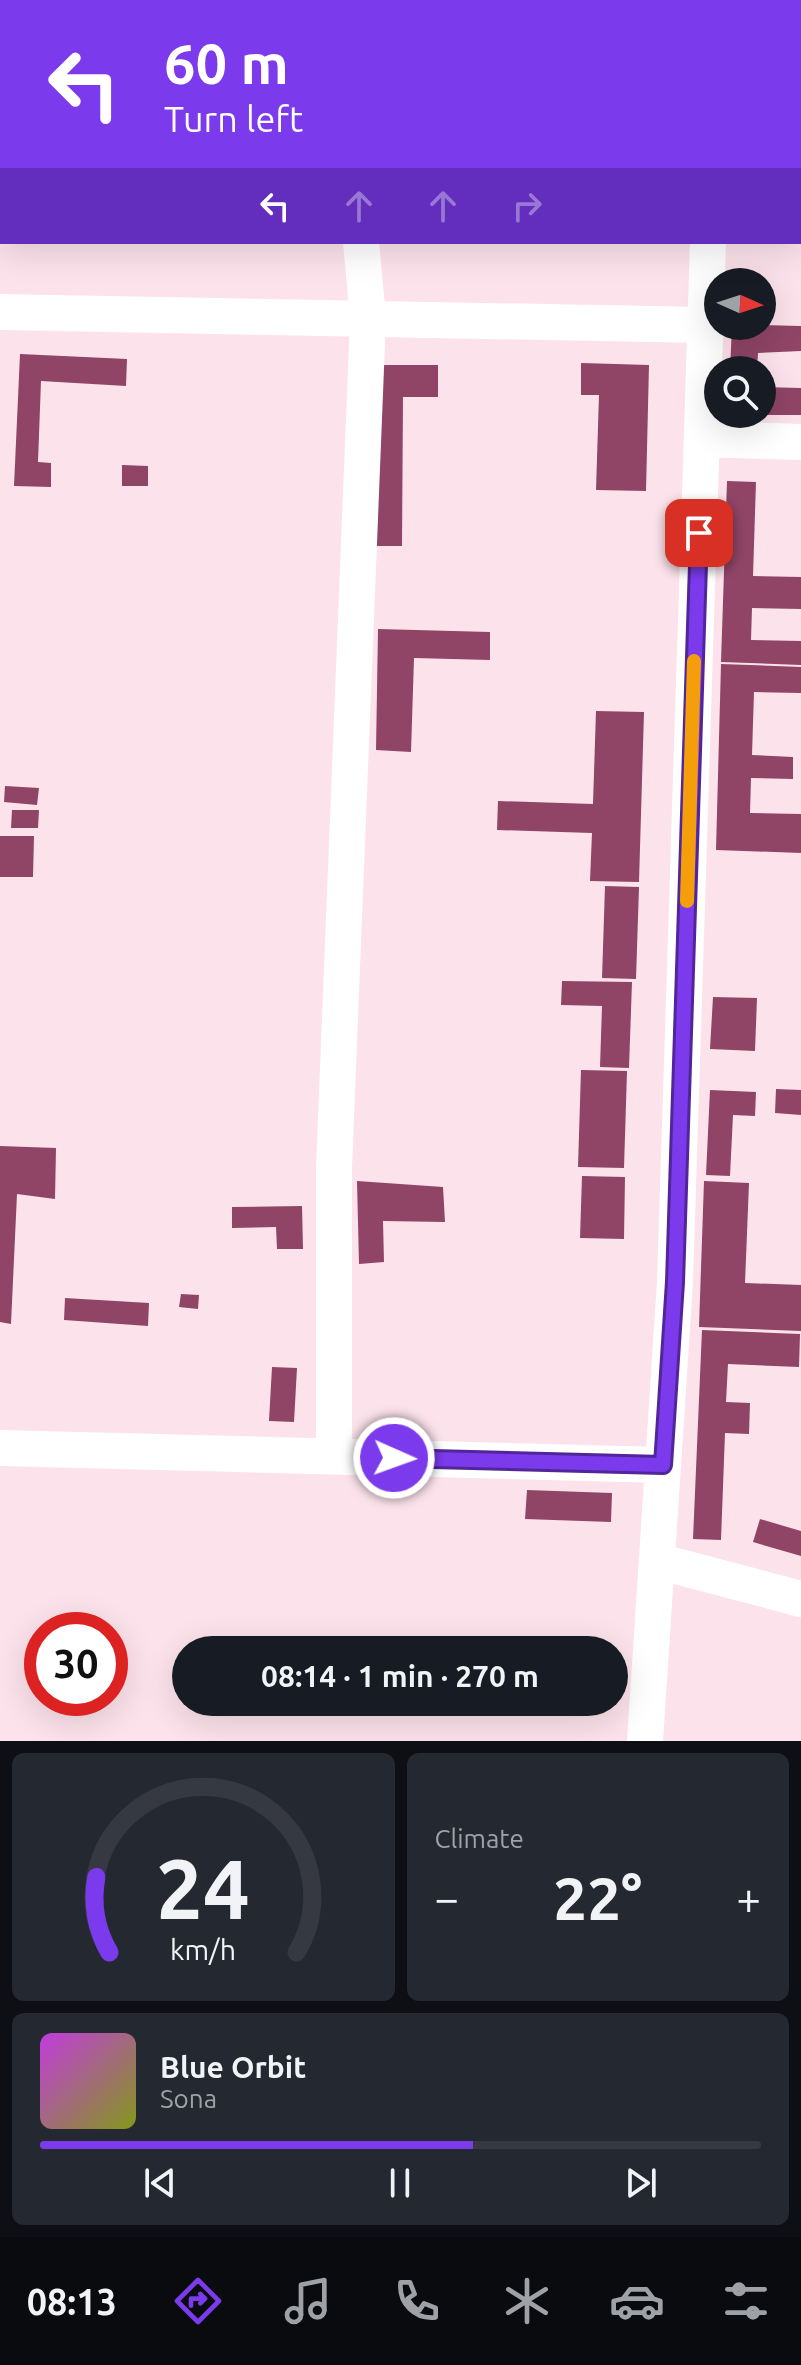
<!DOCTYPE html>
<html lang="en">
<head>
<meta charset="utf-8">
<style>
	body { margin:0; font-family:Ubuntu,sans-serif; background:#242831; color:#f1f3f6; height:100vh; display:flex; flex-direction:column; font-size:30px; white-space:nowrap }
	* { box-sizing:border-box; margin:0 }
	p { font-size:26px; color:#9ea1a6 }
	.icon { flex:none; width:44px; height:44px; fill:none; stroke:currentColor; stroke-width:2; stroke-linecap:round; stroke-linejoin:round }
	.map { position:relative; height:1741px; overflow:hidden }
	.side { display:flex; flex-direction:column; gap:12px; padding:12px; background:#0d0f14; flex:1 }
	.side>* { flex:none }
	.guide { position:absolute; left:0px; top:0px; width:802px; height:244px; box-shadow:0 8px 32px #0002; background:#7c3aed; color:#fff; overflow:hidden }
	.needle { width:52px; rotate:93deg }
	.controls { position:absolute; left:704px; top:268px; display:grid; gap:16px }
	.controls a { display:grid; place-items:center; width:72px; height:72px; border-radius:50%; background:#171b24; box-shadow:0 8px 32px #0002; font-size:40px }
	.speed { position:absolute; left:24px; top:1612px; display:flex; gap:16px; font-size:40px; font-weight:700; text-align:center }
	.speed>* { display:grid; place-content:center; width:104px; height:104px; border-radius:50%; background:#171b24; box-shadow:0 8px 32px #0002; line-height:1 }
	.speed .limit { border:12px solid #d22; background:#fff; color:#111 }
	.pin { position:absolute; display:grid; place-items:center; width:68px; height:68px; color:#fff; margin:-34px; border-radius:16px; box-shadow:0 4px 12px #0006 }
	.me { position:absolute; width:88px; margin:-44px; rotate:92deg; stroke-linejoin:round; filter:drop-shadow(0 0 6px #0008) }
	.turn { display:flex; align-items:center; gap:28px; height:168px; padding:0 32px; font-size:36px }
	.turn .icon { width:104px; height:104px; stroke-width:2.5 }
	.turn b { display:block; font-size:56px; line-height:68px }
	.lanes { display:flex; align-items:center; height:76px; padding:0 32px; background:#0003; justify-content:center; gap:40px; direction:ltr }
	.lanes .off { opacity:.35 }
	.big { font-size:60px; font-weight:600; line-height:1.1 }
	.side .card { flex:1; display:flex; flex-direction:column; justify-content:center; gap:12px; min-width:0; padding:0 28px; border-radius:12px; background:#242831 }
	.side .dial { align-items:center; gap:0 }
	.dial svg { height:208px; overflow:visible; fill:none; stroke:#363941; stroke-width:7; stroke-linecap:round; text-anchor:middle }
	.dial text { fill:#f1f3f6; stroke:none }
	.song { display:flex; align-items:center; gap:24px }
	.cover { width:96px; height:96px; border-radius:12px; background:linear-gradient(135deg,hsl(290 70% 55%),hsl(70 70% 35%)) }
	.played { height:8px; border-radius:4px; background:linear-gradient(90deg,#7c3aed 60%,#363941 60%) }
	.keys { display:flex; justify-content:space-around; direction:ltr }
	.heat { display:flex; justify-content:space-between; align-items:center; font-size:44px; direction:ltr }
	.side .tiles { flex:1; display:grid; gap:12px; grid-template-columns:1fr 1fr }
	.card:last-child { grid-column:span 2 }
	.trip { position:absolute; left:172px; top:1636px; width:456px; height:80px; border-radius:40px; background:#171b24; box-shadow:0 8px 32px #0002; font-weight:600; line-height:80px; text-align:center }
	.menu { display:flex; height:128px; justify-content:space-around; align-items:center; background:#090b0e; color:#9ea1a6 }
	.menu .icon { width:56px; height:56px }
	.menu .current { color:#7c3aed }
	.menu b { font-size:36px; color:#f1f3f6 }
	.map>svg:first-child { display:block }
</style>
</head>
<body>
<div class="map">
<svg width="801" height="1741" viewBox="0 0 801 1741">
	<rect width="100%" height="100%" fill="#fce2eb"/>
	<path fill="#904566" d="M762,325L801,326V351L758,353L757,370H730L732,326Z
		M20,354L127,359L126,386L41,381L38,462L51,463V487L14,486Z
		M581,363L649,365L646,491L596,490L599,395H581Z
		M374,365H438V397H403L402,546H373Z
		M762,387L801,388V415H762Z
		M122,465L148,466V486H122Z
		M727,481L756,482L753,576L801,577V609L752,608L751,640L801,641V665L721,662Z
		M378,629L490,632V660L414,658L411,752L376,750Z
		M721,664L801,667V693L754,692L752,755L793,757V779L751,778L750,813L801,814V853L716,850Z
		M596,711L644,712L639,882L590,881L592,833L497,830L498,801L593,804Z
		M5,786L39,788L37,805L4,802Z
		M12,810H39L38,828H11Z
		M0,836H34L33,877H0Z
		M605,886L639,887L636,979L602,978Z
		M562,981L632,982L629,1068L600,1067L602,1006L561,1005Z
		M713,997L757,998L755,1051L710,1049Z
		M581,1070L627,1071L624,1168L578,1167Z
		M776,1089L801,1090V1115L775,1113Z
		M710,1090L756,1092L755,1116L733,1115L730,1176L706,1175Z
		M0,1146L56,1148L55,1199L17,1194L11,1324L0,1322Z
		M582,1176L625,1177L624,1239L580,1238Z
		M357,1181L443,1187L445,1222L383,1221L384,1262L359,1264Z
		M704,1181L749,1183L745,1283L801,1285V1331L699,1327Z
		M302,1206L303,1249H277L276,1227L232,1228V1207Z
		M181,1294L199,1295L198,1309L179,1307Z
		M65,1298L149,1303L148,1326L64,1320Z
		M702,1330L800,1334L799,1367L728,1364L726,1402L750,1403L749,1434L725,1433L721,1540L693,1539Z
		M272,1367L297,1368L294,1422L269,1421Z
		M527,1490L612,1493L611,1522L525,1519Z
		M760,1519L801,1531V1556L753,1542Z"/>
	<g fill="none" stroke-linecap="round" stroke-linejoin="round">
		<path stroke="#fff" stroke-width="36" d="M357,0V2
			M714,2V0
			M0,312L705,325
			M702,439L801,442
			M0,1448L663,1465
			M334,1456V1168L368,318L361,242
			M657,1561L801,1599
			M645,1741L675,1282L708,242"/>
	</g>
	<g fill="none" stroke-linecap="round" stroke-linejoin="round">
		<defs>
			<path id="route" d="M394,1458L663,1465L675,1282L699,533"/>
		</defs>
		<use href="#route" stroke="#51269a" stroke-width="20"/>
		<use href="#route" stroke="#7c3aed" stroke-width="14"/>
		<path stroke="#f59e0b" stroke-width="14" d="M687,901L694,661"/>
	</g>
</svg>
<div class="controls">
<a><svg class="needle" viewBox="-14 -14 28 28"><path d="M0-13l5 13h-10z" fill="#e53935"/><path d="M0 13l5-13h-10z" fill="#9ea1a6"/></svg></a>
<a><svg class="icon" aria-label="search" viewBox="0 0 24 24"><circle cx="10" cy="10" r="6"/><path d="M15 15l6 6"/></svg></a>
</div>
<div class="speed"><div class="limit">30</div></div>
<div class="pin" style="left:699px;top:533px;background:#d93025"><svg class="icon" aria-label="arrive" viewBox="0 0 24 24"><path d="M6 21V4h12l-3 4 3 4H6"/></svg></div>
<svg class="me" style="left:394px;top:1458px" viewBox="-20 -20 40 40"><circle r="17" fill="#7c3aed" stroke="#fff" stroke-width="3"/><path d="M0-11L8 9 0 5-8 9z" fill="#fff"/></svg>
<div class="trip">08:14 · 1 min · 270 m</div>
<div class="guide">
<div class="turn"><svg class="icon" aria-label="left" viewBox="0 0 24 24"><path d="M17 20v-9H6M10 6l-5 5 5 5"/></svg><div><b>60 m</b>Turn left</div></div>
<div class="lanes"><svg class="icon" aria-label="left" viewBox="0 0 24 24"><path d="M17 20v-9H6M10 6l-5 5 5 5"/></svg><svg class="icon off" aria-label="ahead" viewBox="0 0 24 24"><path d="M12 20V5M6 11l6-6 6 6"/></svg><svg class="icon off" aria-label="ahead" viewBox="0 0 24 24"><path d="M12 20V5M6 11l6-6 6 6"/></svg><svg class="icon off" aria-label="right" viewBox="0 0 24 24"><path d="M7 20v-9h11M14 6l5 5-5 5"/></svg></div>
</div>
</div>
<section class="side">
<div class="tiles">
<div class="card dial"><svg viewBox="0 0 100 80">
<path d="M14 69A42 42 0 1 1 86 69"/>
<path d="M14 69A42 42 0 0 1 9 40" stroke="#7c3aed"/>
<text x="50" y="56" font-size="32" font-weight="700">24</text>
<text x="50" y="72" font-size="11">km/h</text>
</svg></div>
<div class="card"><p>Climate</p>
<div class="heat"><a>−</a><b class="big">22°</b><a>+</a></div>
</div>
<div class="card">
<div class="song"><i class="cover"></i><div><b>Blue Orbit</b><p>Sona</p></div></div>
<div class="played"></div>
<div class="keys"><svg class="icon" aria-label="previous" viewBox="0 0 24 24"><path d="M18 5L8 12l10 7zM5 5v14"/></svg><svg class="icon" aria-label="pause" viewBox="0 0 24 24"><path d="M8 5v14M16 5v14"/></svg><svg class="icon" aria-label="next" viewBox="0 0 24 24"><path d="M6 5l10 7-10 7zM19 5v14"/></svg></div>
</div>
</div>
</section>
<nav class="menu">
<b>08:13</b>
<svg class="icon current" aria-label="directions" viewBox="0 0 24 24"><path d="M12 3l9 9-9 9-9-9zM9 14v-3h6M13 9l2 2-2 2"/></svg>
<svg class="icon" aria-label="music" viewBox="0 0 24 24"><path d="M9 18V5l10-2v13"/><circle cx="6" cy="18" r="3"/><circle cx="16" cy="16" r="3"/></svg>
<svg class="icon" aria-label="phone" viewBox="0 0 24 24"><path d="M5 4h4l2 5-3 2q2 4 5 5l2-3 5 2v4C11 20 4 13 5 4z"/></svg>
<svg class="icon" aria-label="climate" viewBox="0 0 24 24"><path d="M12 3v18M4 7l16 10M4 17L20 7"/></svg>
<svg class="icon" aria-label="car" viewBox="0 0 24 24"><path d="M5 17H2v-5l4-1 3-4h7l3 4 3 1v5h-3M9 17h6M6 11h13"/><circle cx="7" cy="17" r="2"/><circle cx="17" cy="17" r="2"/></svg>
<svg class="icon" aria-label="filters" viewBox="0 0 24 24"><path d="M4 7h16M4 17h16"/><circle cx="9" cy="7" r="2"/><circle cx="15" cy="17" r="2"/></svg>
</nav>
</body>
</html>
